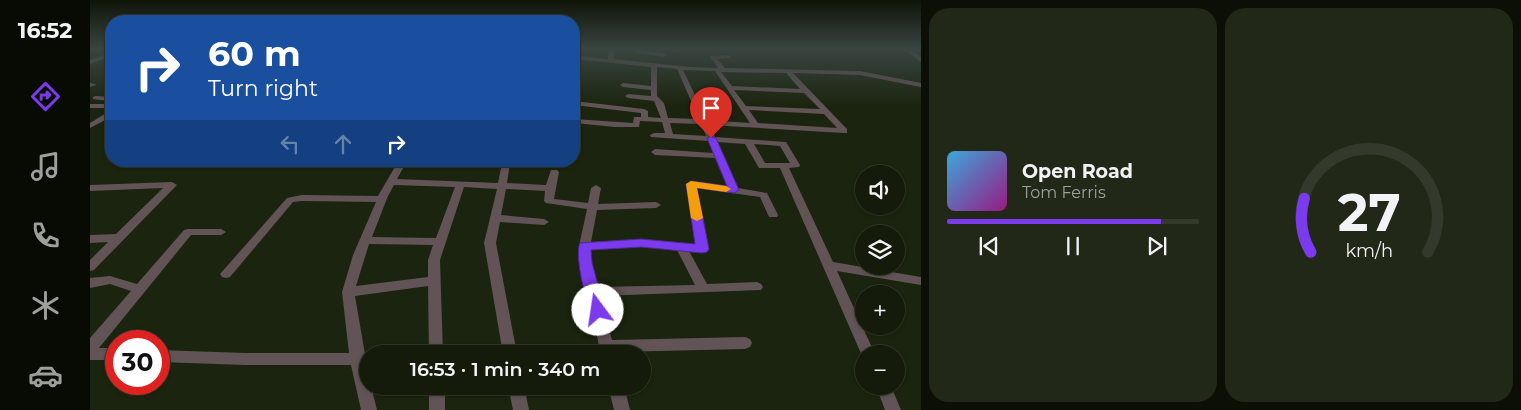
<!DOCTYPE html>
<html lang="en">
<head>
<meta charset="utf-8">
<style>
	body { margin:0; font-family:Montserrat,sans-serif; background:#212818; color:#f1f3f6; height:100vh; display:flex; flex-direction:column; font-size:19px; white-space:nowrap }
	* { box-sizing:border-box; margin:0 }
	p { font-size:16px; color:#9da19c }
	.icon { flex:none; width:28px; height:28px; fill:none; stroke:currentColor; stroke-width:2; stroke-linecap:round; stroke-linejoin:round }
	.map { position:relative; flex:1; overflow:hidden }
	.side { display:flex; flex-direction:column; gap:8px; padding:8px; background:#0b0f06; width:600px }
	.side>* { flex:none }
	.banner { position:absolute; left:15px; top:15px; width:475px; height:152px; border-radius:20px; box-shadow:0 1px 4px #0004,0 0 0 1px #33392b; background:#1a4fa0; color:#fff; overflow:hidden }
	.buttons { position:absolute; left:765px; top:165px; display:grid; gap:10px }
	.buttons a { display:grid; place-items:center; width:50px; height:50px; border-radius:50%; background:#141b0a; box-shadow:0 1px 4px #0004,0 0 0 1px #33392b; font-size:25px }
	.speed { position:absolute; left:15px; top:330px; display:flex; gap:10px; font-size:25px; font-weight:700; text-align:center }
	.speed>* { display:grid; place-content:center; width:65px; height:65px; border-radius:50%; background:#141b0a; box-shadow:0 1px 4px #0004,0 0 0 1px #33392b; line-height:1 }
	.speed .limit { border:8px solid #d22; background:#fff; color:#111 }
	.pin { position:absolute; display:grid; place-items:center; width:42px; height:42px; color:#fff; margin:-51px -21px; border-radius:50% 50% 50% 0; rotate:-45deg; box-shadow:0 0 5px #0007 }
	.pin .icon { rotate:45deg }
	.me { position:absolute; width:55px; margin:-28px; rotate:346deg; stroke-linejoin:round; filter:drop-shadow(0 0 4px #0008) }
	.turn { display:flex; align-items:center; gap:18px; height:105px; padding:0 20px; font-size:22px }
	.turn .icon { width:65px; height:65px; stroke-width:2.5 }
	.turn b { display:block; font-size:35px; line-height:42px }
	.lanes { display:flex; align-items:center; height:48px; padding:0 20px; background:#0003; justify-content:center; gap:25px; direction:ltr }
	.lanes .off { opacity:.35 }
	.side .widget { flex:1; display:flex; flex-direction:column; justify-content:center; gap:8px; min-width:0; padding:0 18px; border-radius:20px; background:#212818 }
	.side .dial { align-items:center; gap:0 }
	.dial svg { height:130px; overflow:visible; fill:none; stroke:#33392b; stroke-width:7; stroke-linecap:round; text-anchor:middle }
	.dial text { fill:#f1f3f6; stroke:none }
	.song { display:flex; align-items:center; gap:15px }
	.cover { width:60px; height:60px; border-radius:8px; background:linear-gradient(135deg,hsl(200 70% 55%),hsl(310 70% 35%)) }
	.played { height:5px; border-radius:2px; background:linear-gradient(90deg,#7c3aed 85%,#33392b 85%) }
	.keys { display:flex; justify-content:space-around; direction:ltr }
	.side .tiles { flex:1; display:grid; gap:8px; grid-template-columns:repeat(2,1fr) }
	.trip { position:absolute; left:269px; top:345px; width:292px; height:50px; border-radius:25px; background:#141b0a; box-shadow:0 1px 4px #0004,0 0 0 1px #33392b; font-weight:600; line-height:50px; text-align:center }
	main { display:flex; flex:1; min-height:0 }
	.dock { display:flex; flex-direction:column; width:90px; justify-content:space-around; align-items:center; background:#080b04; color:#9da19c }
	.dock .icon { width:35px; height:35px }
	.dock .active { color:#7c3aed }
	.dock b { font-size:22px; color:#f1f3f6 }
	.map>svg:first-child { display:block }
</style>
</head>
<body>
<main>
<nav class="dock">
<b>16:52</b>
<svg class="icon active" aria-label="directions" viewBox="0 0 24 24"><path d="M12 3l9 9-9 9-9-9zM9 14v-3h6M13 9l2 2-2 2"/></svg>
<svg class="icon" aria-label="music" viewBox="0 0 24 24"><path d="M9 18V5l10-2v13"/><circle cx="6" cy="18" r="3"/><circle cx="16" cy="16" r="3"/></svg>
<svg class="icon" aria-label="phone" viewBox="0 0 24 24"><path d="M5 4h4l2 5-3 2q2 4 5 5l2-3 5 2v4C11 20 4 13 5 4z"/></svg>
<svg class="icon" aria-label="climate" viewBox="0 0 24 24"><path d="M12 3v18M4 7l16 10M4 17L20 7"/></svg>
<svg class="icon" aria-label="car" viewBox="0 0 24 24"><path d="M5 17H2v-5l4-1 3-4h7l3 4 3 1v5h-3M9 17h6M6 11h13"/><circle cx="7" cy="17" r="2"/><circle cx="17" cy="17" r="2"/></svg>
</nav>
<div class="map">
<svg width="831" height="410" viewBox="0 0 831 410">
	<rect width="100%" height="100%" fill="#1b240e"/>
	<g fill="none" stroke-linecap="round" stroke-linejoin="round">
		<path fill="#615356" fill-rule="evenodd" d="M519,49H525L524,59L600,67L628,68L620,57L621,56L638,55L641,57L640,58L627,59L635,68L770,71L831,83V87L770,75L703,73L757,129V133H754L619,125L625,137L696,142L710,165L709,167L699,168L743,262L831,277V285L747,271L785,354H774L773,358L690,168H669L655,144L627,142L648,188L677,193L688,215L687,217H679L670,197L606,188L618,249L616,252L599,251L617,284L667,282L671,284L673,287L671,290L510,296L522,340L655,337L660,339L662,343L660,347L655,349L525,352V354H511L490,263L489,246L497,209L456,203L454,201L455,191L416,189L411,215L454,219L459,222L454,225L410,222L406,243L427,354H413L394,243L407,189L374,187L350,260L353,354H339L338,286L265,296L278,372V386H281L287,410H271L261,365H155L69,362V350L155,353H259L252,292L263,255L286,202L212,201L203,202L140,277L136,278L132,277L130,274L197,198L212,195L288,196L306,165L284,164L280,161H317L307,179L408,183L412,163L413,161H419L420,163L417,183L456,185L461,170H467L469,172L464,199L498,203L501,188L506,185L511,188L508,204L566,202L571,205L566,208L507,210L501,242L551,239L606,245L596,184L601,181L638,186L626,158L565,155L561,152L565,149L623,153L618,141L561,137L560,135L564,133H575L572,122L550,121L549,127H525L484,123V119L543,123L544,117H551V113L484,105V101L554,109L558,111V117L571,118L564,101L538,98L535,96L538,94L561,96V90L533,87L530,85L533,83L561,86V67L484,59V55L518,59ZM567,67L587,69L609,119L578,118L574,103L567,96ZM593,70L625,71L660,123L617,120ZM631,72L696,73L710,89L642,86ZM644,90L714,93L730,109L656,106ZM659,110L734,114L747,128L668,123ZM580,123L611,124L616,136L583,134ZM664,144L690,146L700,163H675ZM304,185L365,187L346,238L282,237L298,196ZM279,244L343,245L338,260V277L266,286ZM551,247L587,250L605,285L508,287L502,263L501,249Z
			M582,49H588L589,51L584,52Z
			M614,49H620L621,50L618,52Z
			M809,49H831V52L823,51L831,57V62L816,51Z
			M548,50L574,53L577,55L574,57L546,53V51Z
			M21,52V56L0,64V60Z
			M0,83L5,84L6,85L0,87Z
			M5,96L21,97V101L3,99V97Z
			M0,104H21V108H0Z
			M18,112H21V117L0,128V123Z
			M82,182L87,185L85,187L4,270L0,271V260L18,242L0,243V235L26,234L73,188L0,191V185Z
			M98,229H131L136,232L131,235H101L9,348H26V360H0V338L41,291L20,284L0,288V278L20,276L47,284L94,230Z
			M339,386H355V410H339Z
			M418,386H434L439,410H423Z
			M518,386H534L540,410H524Z
			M786,386H801L811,410H795Z"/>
	</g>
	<linearGradient id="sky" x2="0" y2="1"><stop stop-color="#0f1408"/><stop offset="0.46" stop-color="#394541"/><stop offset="1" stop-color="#394541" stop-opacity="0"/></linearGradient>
	<rect width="831" height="106" fill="url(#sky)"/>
	<path fill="#7c3aed" stroke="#51269a" d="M621,136L626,138L649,190L644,193L607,188L619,249L617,252L612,253L551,247L501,250L502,263L515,310L513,314L508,316L502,314C496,303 484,255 490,243L551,239L605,244L596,184L601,181L637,186L617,138Z"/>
	<path fill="#f59e0b" d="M601,181L636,186L641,189L636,192L607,188L613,218L607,221L601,218L596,184Z"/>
</svg>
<div class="buttons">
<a><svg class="icon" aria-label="sound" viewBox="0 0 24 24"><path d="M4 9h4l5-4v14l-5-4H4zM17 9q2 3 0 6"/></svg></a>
<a><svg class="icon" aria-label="layers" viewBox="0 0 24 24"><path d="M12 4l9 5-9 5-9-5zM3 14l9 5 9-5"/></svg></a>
<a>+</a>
<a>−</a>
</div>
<div class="speed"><div class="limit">30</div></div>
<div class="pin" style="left:621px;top:138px;background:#d93025"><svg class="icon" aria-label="arrive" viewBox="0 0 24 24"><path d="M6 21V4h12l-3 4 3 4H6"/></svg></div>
<svg class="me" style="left:508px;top:310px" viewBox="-20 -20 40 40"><circle r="19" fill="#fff"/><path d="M0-13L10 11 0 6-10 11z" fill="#7c3aed"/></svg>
<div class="trip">16:53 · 1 min · 340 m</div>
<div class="banner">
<div class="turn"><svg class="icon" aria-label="right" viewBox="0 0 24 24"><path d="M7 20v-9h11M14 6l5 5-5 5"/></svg><div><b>60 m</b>Turn right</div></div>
<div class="lanes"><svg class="icon off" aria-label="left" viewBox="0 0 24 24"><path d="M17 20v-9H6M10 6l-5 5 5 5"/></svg><svg class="icon off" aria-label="ahead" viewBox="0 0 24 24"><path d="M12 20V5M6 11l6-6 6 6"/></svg><svg class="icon" aria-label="right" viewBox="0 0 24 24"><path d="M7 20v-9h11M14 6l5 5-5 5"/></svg></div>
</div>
</div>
<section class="side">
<div class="tiles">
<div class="widget">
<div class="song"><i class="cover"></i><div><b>Open Road</b><p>Tom Ferris</p></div></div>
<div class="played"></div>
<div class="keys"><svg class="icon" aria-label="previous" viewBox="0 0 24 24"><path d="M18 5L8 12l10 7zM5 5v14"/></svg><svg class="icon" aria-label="pause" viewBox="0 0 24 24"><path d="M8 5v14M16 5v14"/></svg><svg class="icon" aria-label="next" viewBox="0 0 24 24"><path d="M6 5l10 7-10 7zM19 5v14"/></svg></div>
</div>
<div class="widget dial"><svg viewBox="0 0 100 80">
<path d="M14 69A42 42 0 1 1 86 69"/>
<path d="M14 69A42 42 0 0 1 10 36" stroke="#7c3aed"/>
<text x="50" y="56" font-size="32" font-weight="700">27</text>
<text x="50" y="72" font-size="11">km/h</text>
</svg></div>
</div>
</section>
</main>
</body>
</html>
